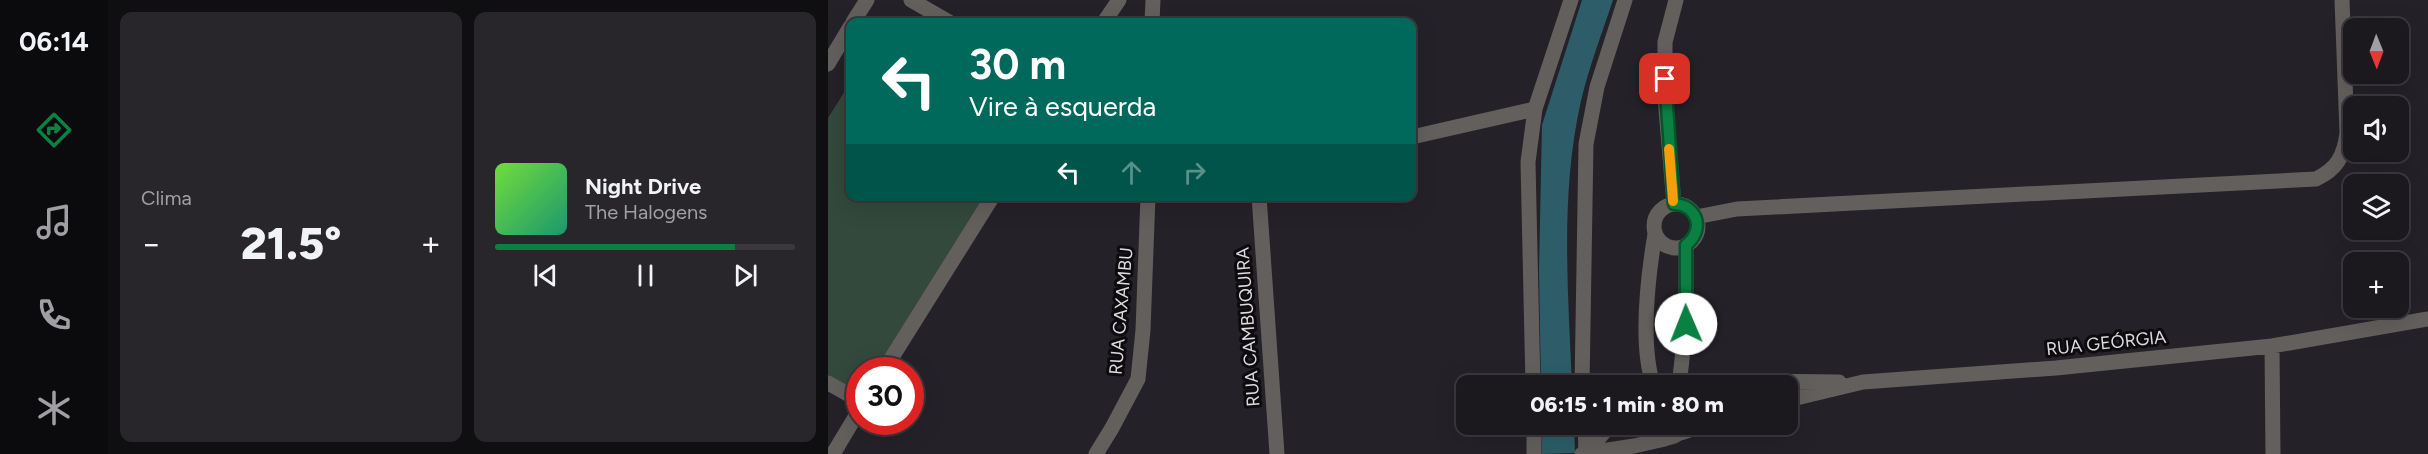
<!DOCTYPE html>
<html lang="pt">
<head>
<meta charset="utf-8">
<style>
	body { margin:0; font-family:Figtree,sans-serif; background:#28262b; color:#f1f3f6; height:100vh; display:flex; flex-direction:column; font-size:22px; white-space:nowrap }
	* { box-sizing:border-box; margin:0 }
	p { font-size:20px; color:#a0a0a4 }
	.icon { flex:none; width:33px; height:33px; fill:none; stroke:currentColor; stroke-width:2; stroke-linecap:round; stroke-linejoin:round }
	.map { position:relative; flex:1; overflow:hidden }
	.details { display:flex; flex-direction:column; gap:12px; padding:12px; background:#0f0e10; width:720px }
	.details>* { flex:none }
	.hud { position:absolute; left:18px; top:18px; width:570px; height:183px; border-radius:12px; box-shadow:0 6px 24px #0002,0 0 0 2px #39383c; background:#00695c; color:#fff; overflow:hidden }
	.needle { width:39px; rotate:179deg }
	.tools { position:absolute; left:1515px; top:18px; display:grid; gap:12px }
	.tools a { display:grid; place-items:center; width:66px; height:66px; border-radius:12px; background:#1b191e; box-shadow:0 6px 24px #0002,0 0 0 2px #39383c; font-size:30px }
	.speed { position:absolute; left:18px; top:357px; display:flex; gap:12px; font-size:30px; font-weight:700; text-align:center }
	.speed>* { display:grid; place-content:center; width:78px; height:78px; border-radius:50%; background:#1b191e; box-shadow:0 6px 24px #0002,0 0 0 2px #39383c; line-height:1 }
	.speed .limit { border:9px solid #d22; background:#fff; color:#111 }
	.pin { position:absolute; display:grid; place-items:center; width:51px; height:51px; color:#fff; margin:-26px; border-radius:12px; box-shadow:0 3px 9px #0006 }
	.me { position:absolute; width:66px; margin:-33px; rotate:359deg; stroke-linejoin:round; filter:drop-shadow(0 0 4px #0008) }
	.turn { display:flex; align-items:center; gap:21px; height:126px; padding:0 24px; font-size:27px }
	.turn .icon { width:78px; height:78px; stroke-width:2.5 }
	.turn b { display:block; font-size:42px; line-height:51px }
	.lanes { display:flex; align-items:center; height:57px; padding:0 24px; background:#0003; justify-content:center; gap:30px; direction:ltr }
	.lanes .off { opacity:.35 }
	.big { font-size:45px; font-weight:800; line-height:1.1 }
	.details .card { flex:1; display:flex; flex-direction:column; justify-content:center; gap:9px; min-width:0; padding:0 21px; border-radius:12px; background:#28262b }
	.song { display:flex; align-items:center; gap:18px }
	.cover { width:72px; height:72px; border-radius:9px; background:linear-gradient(135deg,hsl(100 70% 55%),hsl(160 70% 35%)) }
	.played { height:6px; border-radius:3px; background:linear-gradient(90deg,#0b8043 80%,#39383c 80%) }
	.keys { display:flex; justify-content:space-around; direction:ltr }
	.heat { display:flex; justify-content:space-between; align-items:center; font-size:33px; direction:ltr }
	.details .tiles { flex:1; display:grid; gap:12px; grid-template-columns:repeat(2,1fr) }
	.trip { position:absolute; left:628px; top:375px; width:342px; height:60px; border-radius:12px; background:#1b191e; box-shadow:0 6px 24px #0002,0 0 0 2px #39383c; font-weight:800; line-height:60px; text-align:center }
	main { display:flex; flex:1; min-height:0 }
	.dock { display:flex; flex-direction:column; width:108px; justify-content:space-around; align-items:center; background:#0b0a0c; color:#a0a0a4 }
	.dock .icon { width:42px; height:42px }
	.dock .selected { color:#0b8043 }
	.dock b { font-size:27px; color:#f1f3f6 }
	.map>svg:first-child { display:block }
</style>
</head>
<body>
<main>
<nav class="dock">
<b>06:14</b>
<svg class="icon selected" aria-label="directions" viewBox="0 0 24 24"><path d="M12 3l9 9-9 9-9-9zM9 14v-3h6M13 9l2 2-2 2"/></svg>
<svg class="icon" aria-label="music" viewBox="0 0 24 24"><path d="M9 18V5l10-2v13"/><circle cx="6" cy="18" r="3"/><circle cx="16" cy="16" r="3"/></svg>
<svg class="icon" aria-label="phone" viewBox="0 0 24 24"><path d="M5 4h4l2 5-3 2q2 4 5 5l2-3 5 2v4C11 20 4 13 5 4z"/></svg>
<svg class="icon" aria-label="climate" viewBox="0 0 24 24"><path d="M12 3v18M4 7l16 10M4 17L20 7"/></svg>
</nav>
<section class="details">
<div class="tiles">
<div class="card"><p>Clima</p>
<div class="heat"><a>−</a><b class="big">21.5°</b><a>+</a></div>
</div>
<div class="card">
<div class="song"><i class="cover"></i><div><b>Night Drive</b><p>The Halogens</p></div></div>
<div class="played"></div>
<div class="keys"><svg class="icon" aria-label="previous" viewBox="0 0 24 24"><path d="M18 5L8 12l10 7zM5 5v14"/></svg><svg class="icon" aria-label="pause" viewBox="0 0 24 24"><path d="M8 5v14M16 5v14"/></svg><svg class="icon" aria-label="next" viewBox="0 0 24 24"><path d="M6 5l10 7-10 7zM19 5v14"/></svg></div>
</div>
</div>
</section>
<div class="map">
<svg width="1600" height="454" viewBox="0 0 1600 454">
	<rect width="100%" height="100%" fill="#242128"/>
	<path fill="#33493b" d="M22,83V196L168,197L62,370H32L31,401L0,382V118Z"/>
	<path fill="#2c5d69" d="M754,0H785C774,33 761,67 753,101C732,193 740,292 744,385H713L711,271L714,125Z
		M714,425H746L747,453L714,454Z"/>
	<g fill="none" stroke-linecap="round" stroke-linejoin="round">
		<path stroke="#635f5d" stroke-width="15" d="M83,0L121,22
			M25,22L39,0
			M276,22L291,0
			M324,22L325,0
			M0,64L22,27
			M584,137L707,109
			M431,196L449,454
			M846,204L837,98V42L848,0
			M826 226a22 22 0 1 1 44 0a22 22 0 1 1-44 0Z
			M868,217L909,209L1488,179C1509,169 1516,156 1519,133L1514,0
			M1444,346L1445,454
			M56,370L165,196
			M0,383L32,401
			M825,384C812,344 820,276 827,234
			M705,386L700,162L707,109L743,0
			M754,386L758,144L769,87L797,0
			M851,386L858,324V245
			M884,386L932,381L1011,382
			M960,400L1035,382L1228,368L1444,346L1600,319
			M706,424V454
			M757,424L758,454
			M811,424C823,444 847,442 860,424
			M853,433L879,424
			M758,453L783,424
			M5,454L32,409
			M268,454L284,428L310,379L315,330L320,196
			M754,454L806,446L837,439"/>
	</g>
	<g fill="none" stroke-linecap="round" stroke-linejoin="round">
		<defs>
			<path id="route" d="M837,79L846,204C870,205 877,230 858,245V324"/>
		</defs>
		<use href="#route" stroke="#07532c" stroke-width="15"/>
		<use href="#route" stroke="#0b8043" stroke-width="10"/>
		<path stroke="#f59e0b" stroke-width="10" d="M841,149L845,201"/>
	</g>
	<g text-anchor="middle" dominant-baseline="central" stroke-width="6" stroke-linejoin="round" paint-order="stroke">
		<g font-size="18" fill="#dddbdf" stroke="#0d0b0e">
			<text transform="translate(293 311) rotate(-85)">RUA CAXAMBU</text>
			<text transform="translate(420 327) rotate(-94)">RUA CAMBUQUIRA</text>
			<text transform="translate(1278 343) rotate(-6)">RUA GEÓRGIA</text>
		</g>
	</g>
</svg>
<div class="tools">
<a><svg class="needle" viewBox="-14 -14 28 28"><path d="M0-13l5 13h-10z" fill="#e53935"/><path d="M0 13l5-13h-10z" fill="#a0a0a4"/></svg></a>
<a><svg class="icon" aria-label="sound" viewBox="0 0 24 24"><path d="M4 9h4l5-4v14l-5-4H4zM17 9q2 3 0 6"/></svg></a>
<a><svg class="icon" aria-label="layers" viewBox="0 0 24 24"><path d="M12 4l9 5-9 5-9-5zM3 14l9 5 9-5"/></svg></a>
<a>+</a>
</div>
<div class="speed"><div class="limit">30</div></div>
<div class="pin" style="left:837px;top:79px;background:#d93025"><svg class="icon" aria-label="arrive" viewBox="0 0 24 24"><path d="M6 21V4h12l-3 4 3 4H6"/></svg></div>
<svg class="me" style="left:858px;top:324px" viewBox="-20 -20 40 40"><circle r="19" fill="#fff"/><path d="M0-13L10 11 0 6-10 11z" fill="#0b8043"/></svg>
<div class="trip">06:15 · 1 min · 80 m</div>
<div class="hud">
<div class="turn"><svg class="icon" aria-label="left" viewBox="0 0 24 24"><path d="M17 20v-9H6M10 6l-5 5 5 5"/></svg><div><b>30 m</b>Vire à esquerda</div></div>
<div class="lanes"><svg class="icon" aria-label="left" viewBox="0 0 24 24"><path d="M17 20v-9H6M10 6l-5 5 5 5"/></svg><svg class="icon off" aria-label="ahead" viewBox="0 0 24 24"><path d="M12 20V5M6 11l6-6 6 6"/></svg><svg class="icon off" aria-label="right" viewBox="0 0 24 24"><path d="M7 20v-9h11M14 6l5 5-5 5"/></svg></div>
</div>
</div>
</main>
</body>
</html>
